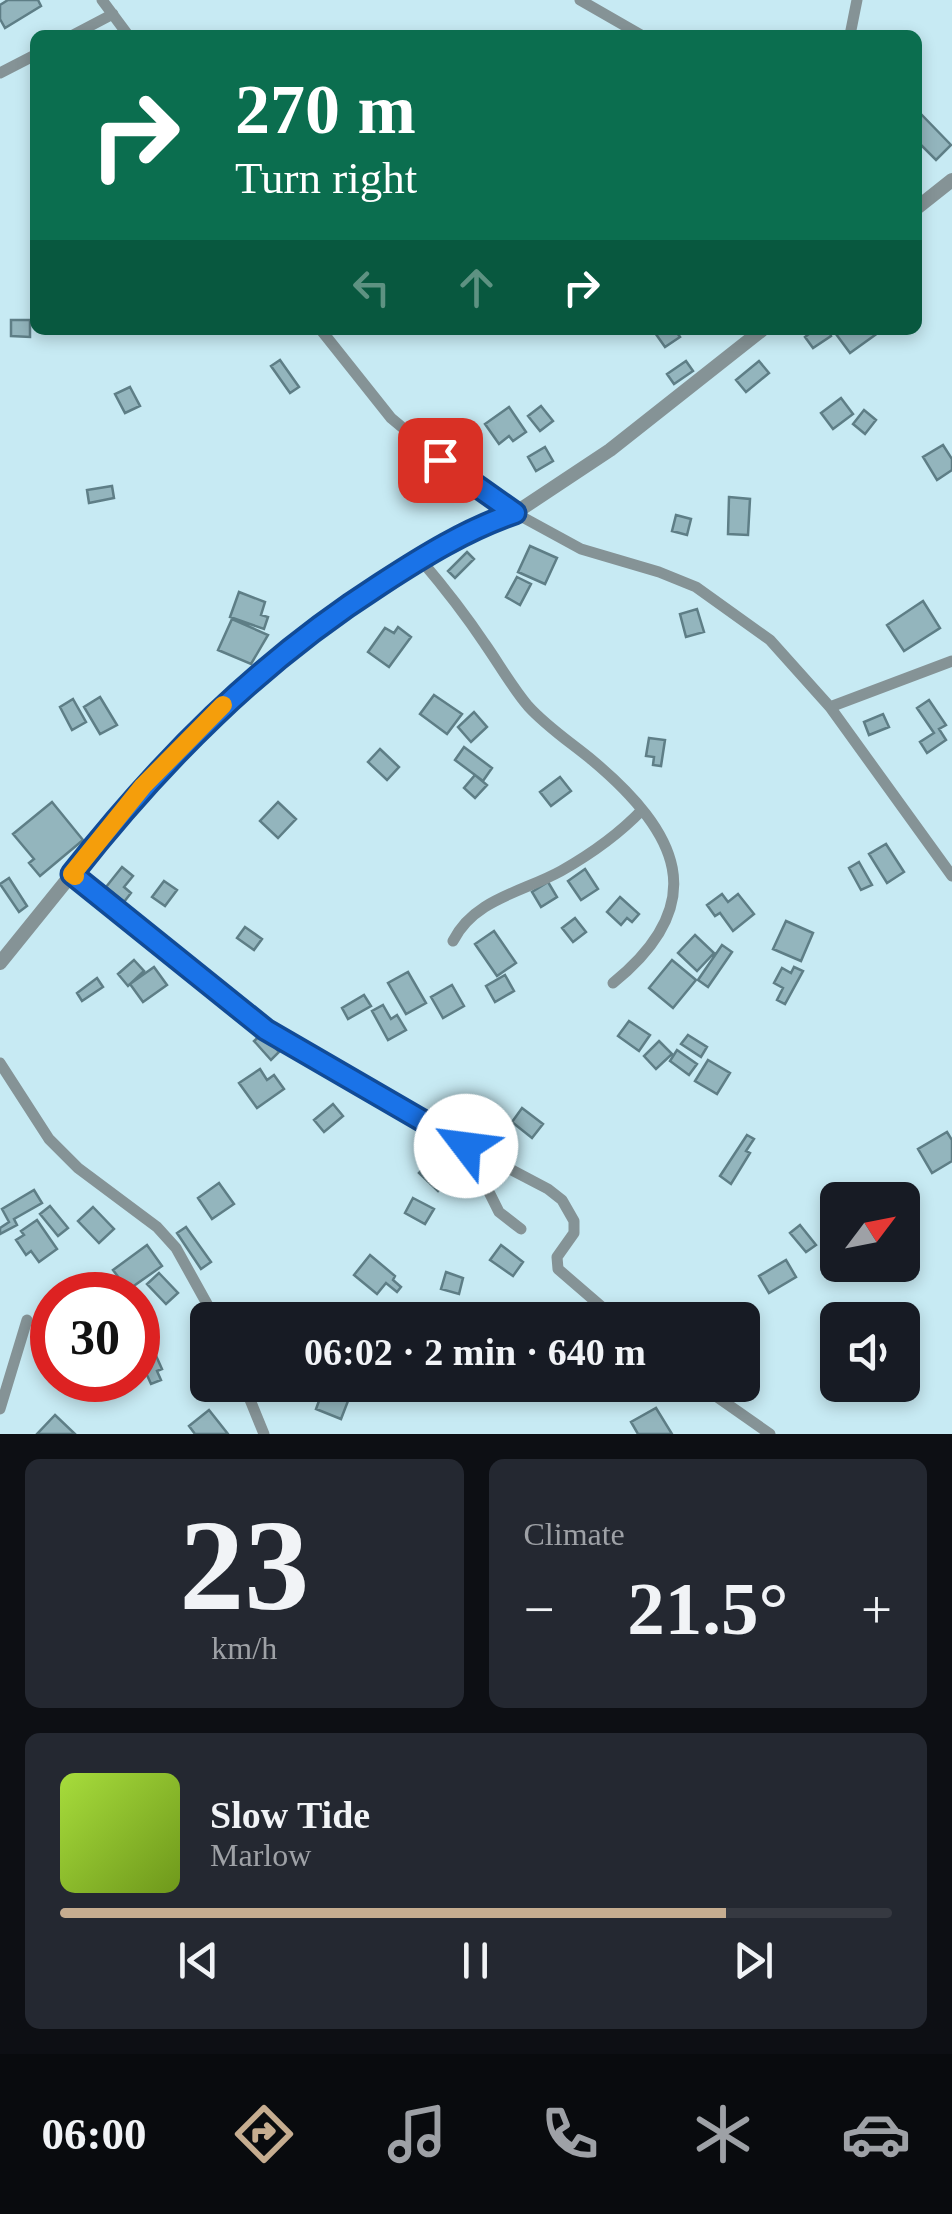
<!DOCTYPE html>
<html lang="en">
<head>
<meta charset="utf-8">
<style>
	body { margin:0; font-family:"Times New Roman",serif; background:#242831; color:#f1f3f6; height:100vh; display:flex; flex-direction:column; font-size:38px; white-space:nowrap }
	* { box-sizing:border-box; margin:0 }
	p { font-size:32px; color:#9ea1a6 }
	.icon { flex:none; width:55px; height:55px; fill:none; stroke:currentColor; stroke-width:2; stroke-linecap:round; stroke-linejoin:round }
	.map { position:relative; height:1434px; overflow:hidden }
	.details { display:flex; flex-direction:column; gap:25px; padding:25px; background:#0d0f14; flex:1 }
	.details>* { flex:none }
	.banner { position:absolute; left:30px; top:30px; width:892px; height:305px; border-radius:15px; box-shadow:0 5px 15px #0003; background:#0b6e4f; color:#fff; overflow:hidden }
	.needle { width:65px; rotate:58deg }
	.controls { position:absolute; left:820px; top:1182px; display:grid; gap:20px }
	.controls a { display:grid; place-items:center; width:100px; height:100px; border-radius:15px; background:#171b24; box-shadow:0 5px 15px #0003; font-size:50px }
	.speed { position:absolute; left:30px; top:1272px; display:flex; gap:20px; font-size:50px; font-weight:700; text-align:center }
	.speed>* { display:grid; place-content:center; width:130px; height:130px; border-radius:50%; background:#171b24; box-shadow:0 5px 15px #0003; line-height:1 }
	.speed .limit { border:15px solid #d22; background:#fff; color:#111 }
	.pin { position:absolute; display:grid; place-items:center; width:85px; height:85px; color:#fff; margin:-42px; border-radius:20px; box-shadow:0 5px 15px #0006 }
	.me { position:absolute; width:110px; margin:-55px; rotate:300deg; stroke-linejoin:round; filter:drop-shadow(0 0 8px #0008) }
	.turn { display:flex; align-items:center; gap:35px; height:210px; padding:0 40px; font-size:45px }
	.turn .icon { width:130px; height:130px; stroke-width:2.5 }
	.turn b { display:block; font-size:70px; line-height:85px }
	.lanes { display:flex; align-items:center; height:95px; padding:0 40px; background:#0003; justify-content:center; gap:50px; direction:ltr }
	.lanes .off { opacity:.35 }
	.big { font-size:75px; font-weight:800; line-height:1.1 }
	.details .card { flex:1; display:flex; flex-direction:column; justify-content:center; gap:15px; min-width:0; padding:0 35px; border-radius:15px; background:#242831 }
	.details .dial { align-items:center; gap:0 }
	.dial b { font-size:130px; line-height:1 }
	.song { display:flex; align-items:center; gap:30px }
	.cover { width:120px; height:120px; border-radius:15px; background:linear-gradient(135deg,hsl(80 70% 55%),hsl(80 70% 35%)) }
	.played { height:10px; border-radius:5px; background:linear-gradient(90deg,#c6ad90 80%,#363941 80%) }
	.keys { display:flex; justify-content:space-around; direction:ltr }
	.heat { display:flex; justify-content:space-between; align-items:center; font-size:55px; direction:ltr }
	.details .tiles { flex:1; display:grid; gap:25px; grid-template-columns:1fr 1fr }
	.card:last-child { grid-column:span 2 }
	.trip { position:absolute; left:190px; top:1302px; width:570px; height:100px; border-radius:15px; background:#171b24; box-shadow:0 5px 15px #0003; font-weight:800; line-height:100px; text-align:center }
	.dock { display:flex; height:160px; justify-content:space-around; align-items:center; background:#090b0e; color:#9ea1a6 }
	.dock .icon { width:70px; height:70px }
	.dock .current { color:#c6ad90 }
	.dock b { font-size:45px; color:#f1f3f6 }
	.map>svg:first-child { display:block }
</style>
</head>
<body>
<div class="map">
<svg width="952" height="1434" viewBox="0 0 952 1434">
	<rect width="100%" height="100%" fill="#c7eaf3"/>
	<path fill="#93b5bd" stroke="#5e7e86" stroke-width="2.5" d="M8,0H38L41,6L5,28L0,19V5Z
		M920,113L951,145L936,160L918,142Z
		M11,320H30V337L11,336Z
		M653,330H675L680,337L665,347Z
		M814,330H828L831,336L813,348L805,337Z
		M833,330H882L850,353Z
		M280,360L299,387L290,393L271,366Z
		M686,361L693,371L674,384L667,374Z
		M759,361L769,373L746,392L736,380Z
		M130,387L140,406L125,413L115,394Z
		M841,398L853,414L833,429L821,413Z
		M541,406L553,421L540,431L528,416Z
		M509,407L526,432L513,441L509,436L499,444L485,424Z
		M864,410L876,420L865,434L853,424Z
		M943,445L952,459V470L937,480L923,457Z
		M545,447L553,461L536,471L528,457Z
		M112,486L114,498L89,503L87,490Z
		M729,497L750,499L748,535L728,534Z
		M676,515L691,519L687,535L672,531Z
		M530,546L557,558L545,584L518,572Z
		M467,552L474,559L455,578L448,571Z
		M517,577L531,584L520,605L506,597Z
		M239,592L265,602L261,615L268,617L264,629L230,617Z
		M923,601L940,628L904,651L887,625Z
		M697,609L704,632L686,637L680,614Z
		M232,619L268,635L251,664L218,650Z
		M398,627L411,637L389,667L368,652L385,628L394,633Z
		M434,695L462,714L447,734L420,714Z
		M100,697L117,725L100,734L84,707Z
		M73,699L86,722L72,730L60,707Z
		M929,700L946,725L939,729L946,740L927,753L920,742L934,733L917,708Z
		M474,712L487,727L471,742L458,727Z
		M883,714L889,727L869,735L864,722Z
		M649,738L665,740L661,766L653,765L654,757L646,756Z
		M464,747L492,768L483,781L455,760Z
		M380,749L399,767L387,780L368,762Z
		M475,775L487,785L475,798L464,788Z
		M560,777L571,791L551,806L540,792Z
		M52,802L83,840L40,876L29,863L34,859L13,834Z
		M278,802L296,819L278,838L260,821Z
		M886,844L904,872L887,883L869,854Z
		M859,862L872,885L861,890L849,868Z
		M122,867L133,876L124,887L131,893L124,902L106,887Z
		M585,869L598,889L581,900L568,881Z
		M9,878L27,906L19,912L0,884Z
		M164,881L177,890L165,906L152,897Z
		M548,882L557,897L541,907L532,892Z
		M722,894L728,902L738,894L754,914L733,931L720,913L715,916L707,905Z
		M620,897L639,914L632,922L627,918L621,925L607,912Z
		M575,918L586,932L573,942L562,928Z
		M786,921L813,933L801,961L773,949Z
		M245,927L262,939L254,950L237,938Z
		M494,931L516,963L497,976L475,944Z
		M695,935L714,953L697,971L678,953Z
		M722,945L732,952L708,987L698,980Z
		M134,960L144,971L128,986L118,974Z
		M672,960L696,980L673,1008L649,988Z
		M154,967L167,985L143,1002L130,984Z
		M794,967L803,971L785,1004L777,1000L783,988L774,983L782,968L791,973Z
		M408,972L426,1003L406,1014L388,983Z
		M505,975L514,991L495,1002L486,986Z
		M97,978L103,987L82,1001L77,993Z
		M452,985L464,1006L443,1018L431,997Z
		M364,995L371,1006L348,1019L342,1008Z
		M383,1005L391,1019L397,1015L406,1030L388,1040L372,1011Z
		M629,1021L650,1035L639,1051L618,1036Z
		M262,1034L279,1052L271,1060L254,1041Z
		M688,1035L707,1047L701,1057L681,1044Z
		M659,1041L672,1054L656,1069L644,1056Z
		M677,1050L697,1064L689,1075L670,1061Z
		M708,1060L730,1073L717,1094L695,1081Z
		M260,1069L267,1080L274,1075L284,1089L257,1108L239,1083Z
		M333,1104L343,1116L324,1132L314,1120Z
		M522,1108L543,1124L532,1138L512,1122Z
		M947,1132L952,1140V1161L932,1173L918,1149Z
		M747,1135L754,1139L746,1151L750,1153L731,1184L720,1176Z
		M434,1157L453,1175L438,1191L419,1173Z
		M219,1183L234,1204L212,1219L198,1198Z
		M34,1190L42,1203L14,1219L17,1225L0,1234V1228L9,1222L2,1209Z
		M413,1198L434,1209L425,1224L405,1213Z
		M50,1206L68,1228L58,1236L40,1214Z
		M93,1207L114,1229L99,1243L78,1221Z
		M37,1220L57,1249L39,1262L31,1251L26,1255L16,1240L24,1235L21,1231Z
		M800,1225L816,1245L806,1252L790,1233Z
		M186,1227L211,1262L201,1269L177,1233Z
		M147,1245L162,1266L128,1290L113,1270Z
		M501,1245L523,1262L513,1276L490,1260Z
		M370,1255L395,1276L393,1280L401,1287L397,1292L386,1283L377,1294L354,1275Z
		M786,1260L796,1277L769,1293L759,1276Z
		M446,1272L463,1278L459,1294L441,1289Z
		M159,1273L178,1293L166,1304L147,1284Z
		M153,1349L162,1369L157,1371L161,1380L151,1384L138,1355Z
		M323,1390L348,1401L341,1419L316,1409Z
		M656,1408L672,1434H638L631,1422Z
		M209,1410L228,1434H195L189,1426Z
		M55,1415L75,1434H37Z"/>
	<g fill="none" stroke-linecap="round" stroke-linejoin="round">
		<path stroke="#859396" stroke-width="11" d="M102,0L128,35
			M580,0L641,35
			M73,35L113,14
			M850,35L857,0
			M0,73L35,55
			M321,330L391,418L462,477L515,513L581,549L659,572L696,587L770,640L830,707L952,876
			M420,559C443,586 465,614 485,644C499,664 512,687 528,706C547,727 570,742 592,760C678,832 713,902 613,983
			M830,707L952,661
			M72,875L266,1030L466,1146L548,1189L562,1200L574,1221V1233L557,1257L558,1269L617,1320
			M453,941C474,899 523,892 561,871C591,854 619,834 642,810
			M0,1063L49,1139L78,1168L157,1227L176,1248L216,1320
			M466,1146L499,1212L521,1229
			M244,1385L264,1434
			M700,1385L770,1434
			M0,1409L27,1320"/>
		<path stroke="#859396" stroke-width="14" d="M918,207L952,180
			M0,963L143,786L197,729L260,672L315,628L357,599L477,526L515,513L610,450L762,330"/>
	</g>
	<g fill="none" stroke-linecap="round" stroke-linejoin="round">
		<defs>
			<path id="route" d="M440,460L515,513C466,530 424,556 381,584C259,662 161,761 72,874L266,1030L466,1146"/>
		</defs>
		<use href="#route" stroke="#114b97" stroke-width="25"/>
		<use href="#route" stroke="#1a73e8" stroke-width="18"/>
		<path stroke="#f59e0b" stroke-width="18" d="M75,876L72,874L143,786L223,705"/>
	</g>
</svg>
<div class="controls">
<a><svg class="needle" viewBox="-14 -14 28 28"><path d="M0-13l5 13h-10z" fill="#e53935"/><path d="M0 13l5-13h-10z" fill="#9ea1a6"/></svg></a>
<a><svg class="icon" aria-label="sound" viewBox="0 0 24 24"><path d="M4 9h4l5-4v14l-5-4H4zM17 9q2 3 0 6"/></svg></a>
</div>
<div class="speed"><div class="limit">30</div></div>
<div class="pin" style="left:440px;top:460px;background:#d93025"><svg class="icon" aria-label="arrive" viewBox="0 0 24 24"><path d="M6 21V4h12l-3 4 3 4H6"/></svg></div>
<svg class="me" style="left:466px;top:1146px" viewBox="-20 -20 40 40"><circle r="19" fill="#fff"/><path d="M0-13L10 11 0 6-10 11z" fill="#1a73e8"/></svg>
<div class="trip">06:02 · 2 min · 640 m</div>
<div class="banner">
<div class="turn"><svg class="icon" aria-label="right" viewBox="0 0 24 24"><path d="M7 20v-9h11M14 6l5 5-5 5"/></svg><div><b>270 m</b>Turn right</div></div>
<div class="lanes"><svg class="icon off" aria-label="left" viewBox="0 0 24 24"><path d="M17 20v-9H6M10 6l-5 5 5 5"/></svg><svg class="icon off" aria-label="ahead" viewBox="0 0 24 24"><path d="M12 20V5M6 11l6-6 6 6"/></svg><svg class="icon" aria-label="right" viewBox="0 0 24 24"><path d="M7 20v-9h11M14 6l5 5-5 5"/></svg></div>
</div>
</div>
<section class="details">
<div class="tiles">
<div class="card dial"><b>23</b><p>km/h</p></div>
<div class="card"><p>Climate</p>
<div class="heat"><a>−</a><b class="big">21.5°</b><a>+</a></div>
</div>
<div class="card">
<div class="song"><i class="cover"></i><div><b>Slow Tide</b><p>Marlow</p></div></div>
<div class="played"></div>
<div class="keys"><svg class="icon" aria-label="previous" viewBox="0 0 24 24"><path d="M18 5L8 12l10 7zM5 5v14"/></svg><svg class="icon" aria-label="pause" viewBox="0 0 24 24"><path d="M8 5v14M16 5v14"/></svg><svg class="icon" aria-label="next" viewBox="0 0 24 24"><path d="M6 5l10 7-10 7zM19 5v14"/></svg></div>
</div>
</div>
</section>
<nav class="dock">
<b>06:00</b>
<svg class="icon current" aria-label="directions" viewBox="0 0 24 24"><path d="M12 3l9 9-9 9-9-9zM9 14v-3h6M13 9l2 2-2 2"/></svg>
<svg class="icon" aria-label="music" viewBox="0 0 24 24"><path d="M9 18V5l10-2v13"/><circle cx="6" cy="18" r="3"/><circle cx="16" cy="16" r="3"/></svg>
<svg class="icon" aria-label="phone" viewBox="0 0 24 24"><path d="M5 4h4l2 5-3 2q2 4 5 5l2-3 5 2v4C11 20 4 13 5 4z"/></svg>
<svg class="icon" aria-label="climate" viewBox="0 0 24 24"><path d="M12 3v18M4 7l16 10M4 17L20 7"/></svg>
<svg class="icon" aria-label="car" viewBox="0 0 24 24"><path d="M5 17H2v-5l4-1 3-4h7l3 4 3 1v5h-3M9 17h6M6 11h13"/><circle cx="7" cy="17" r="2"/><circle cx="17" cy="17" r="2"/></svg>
</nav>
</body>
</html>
